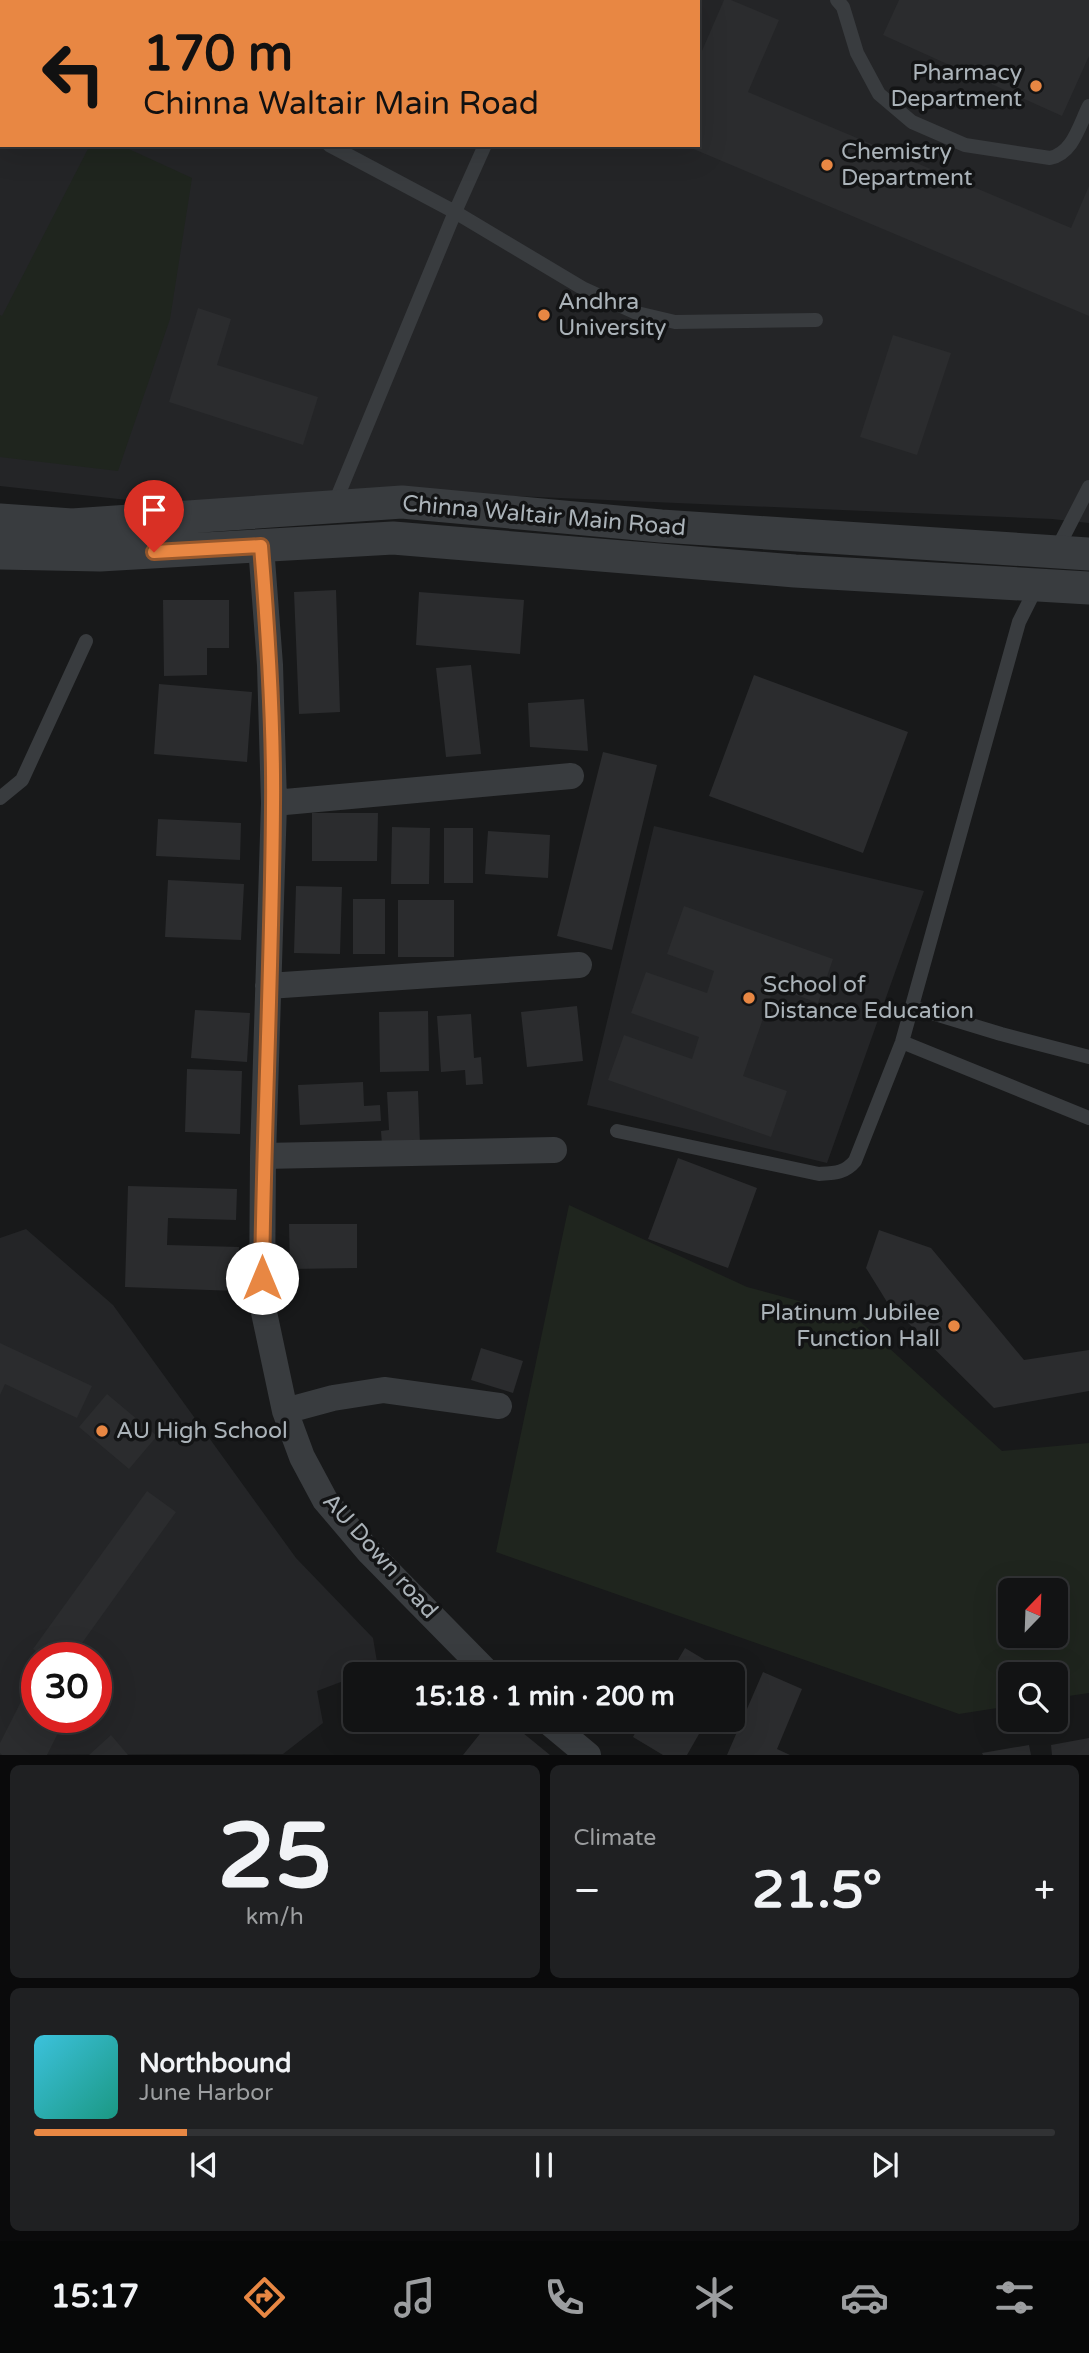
<!DOCTYPE html>
<html lang="en">
<head>
<meta charset="utf-8">
<style>
	body { margin:0; font-family:"Varela Round",sans-serif; background:#1f2022; color:#f1f3f6; height:100vh; display:flex; flex-direction:column; font-size:26px; white-space:nowrap }
	* { box-sizing:border-box; margin:0 }
	p { font-size:23px; color:#9c9ea0 }
	.icon { flex:none; width:38px; height:38px; fill:none; stroke:currentColor; stroke-width:2; stroke-linecap:round; stroke-linejoin:round }
	.map { position:relative; height:1755px; overflow:hidden }
	.panel { display:flex; flex-direction:column; gap:10px; padding:10px; background:#0a0a0b; flex:1 }
	.panel>* { flex:none }
	.top-card { position:absolute; left:0px; top:0px; width:700px; height:147px; box-shadow:0 7px 28px #0002,0 0 0 2px #313234; background:#e88743; color:#111; overflow:hidden }
	.needle { width:46px; rotate:23deg }
	.fabs { position:absolute; left:998px; top:1578px; display:grid; gap:14px }
	.fabs a { display:grid; place-items:center; width:70px; height:70px; border-radius:10px; background:#121314; box-shadow:0 7px 28px #0002,0 0 0 2px #313234; font-size:35px }
	.speed { position:absolute; left:21px; top:1642px; display:flex; gap:14px; font-size:35px; font-weight:700; text-align:center }
	.speed>* { display:grid; place-content:center; width:91px; height:91px; border-radius:50%; background:#121314; box-shadow:0 7px 28px #0002,0 0 0 2px #313234; line-height:1 }
	.speed .limit { border:10px solid #d22; background:#fff; color:#111 }
	.pin { position:absolute; display:grid; place-items:center; width:60px; height:60px; color:#fff; margin:-72px -30px; border-radius:50% 50% 50% 0; rotate:-45deg; box-shadow:0 0 7px #0007 }
	.pin .icon { rotate:45deg }
	.me { position:absolute; width:77px; margin:-38px; rotate:0deg; stroke-linejoin:round; filter:drop-shadow(0 0 5px #0008) }
	.turn { display:flex; align-items:center; gap:24px; height:147px; padding:0 28px; font-size:32px }
	.turn .icon { width:91px; height:91px; stroke-width:2.5 }
	.turn b { display:block; font-size:49px; line-height:60px }
	.big { font-size:52px; font-weight:800; line-height:1.1 }
	.panel .card { flex:1; display:flex; flex-direction:column; justify-content:center; gap:10px; min-width:0; padding:0 24px; border-radius:10px; background:#1f2022 }
	.panel .dial { align-items:center; gap:0 }
	.dial b { font-size:91px; line-height:1 }
	.song { display:flex; align-items:center; gap:21px }
	.cover { width:84px; height:84px; border-radius:10px; background:linear-gradient(135deg,hsl(190 70% 55%),hsl(170 70% 35%)) }
	.played { height:7px; border-radius:4px; background:linear-gradient(90deg,#e88743 15%,#313234 15%) }
	.keys { display:flex; justify-content:space-around; direction:ltr }
	.heat { display:flex; justify-content:space-between; align-items:center; font-size:38px; direction:ltr }
	.panel .tiles { flex:1; display:grid; gap:10px; grid-template-columns:1fr 1fr }
	.card:last-child { grid-column:span 2 }
	.trip { position:absolute; left:343px; top:1662px; width:402px; height:70px; border-radius:10px; background:#121314; box-shadow:0 7px 28px #0002,0 0 0 2px #313234; font-weight:800; line-height:70px; text-align:center }
	.tab-bar { display:flex; height:112px; justify-content:space-around; align-items:center; background:#070808; color:#9c9ea0 }
	.tab-bar .icon { width:49px; height:49px }
	.tab-bar .on { color:#e88743 }
	.tab-bar b { font-size:32px; color:#f1f3f6 }
	.map>svg:first-child { display:block }
</style>
</head>
<body>
<div class="map">
<svg width="1089" height="1755" viewBox="0 0 1089 1755">
	<rect width="100%" height="100%" fill="#18191a"/>
	<path fill="#242527" fill-rule="evenodd" d="M0,0H1089V523L1052,519L468,494L146,502L0,486ZM2,2H698V145H2Z
		M654,826L924,891L827,1163L587,1105Z
		M26,1229L113,1305L296,1558L373,1638L378,1668L317,1691L323,1723L283,1754L0,1755V1238ZM37,1657H96V1717H37Z"/>
	<path fill="#1f251e" fill-rule="evenodd" d="M90,145H120L192,178L170,319L118,471L0,457V315L2,316Z
		M569,1205L747,1287L854,1316L1002,1451L1089,1443V1693L1055,1698V1675H1010V1706L959,1714L496,1552ZM1010,1591H1055V1636H1010Z"/>
	<path fill="#2b2c2e" d="M724,0H731L779,20L748,92L1071,228L1089,186V316L684,145H698V60Z
		M899,0H1089V56L1062,116L883,35Z
		M198,308L231,319L217,365L318,397L303,445L169,402Z
		M893,335L951,353L917,455L860,437Z
		M336,590L340,712L299,714L294,592Z
		M419,592L524,600L520,654L416,645Z
		M163,600H229V648H207V675L164,676Z
		M471,665L481,754L446,757L436,668Z
		M754,675L908,732L863,853L709,796Z
		M159,684L252,692L247,762L154,754Z
		M584,699L588,751L530,747L528,703Z
		M603,752L657,765L612,950L557,936Z
		M312,813H378L377,861H312Z
		M158,819L241,823L240,860L156,856Z
		M392,827L430,828L429,884H391Z
		M444,828H473V883H444Z
		M488,831L550,835L548,878L485,874Z
		M168,880L244,884L241,940L165,937Z
		M296,886L342,887L340,954L294,953Z
		M353,899H385V954H353Z
		M398,900H454V957H398Z
		M684,906L833,959L818,1003L774,987L743,1076L787,1091L771,1137L608,1080L624,1035L692,1059L699,1037L631,1013L646,972L707,993L714,971L667,954Z
		M577,1006L583,1061L527,1067L521,1012Z
		M195,1010L250,1013L247,1062L191,1058Z
		M428,1011L429,1071L380,1072L379,1012Z
		M471,1014L474,1058L481,1057L483,1084L466,1085L465,1070L441,1072L437,1016Z
		M187,1069L242,1071L240,1134L185,1132Z
		M363,1082L364,1106L380,1105L381,1121L300,1125L298,1085Z
		M418,1091L420,1144L382,1145L381,1131L389,1130L387,1092Z
		M678,1158L757,1188L728,1268L648,1239Z
		M128,1186L237,1189L236,1220L168,1218L167,1245L239,1247L237,1291L125,1287Z
		M289,1224H357V1268L290,1269Z
		M879,1230L931,1248L1024,1360L1089,1350V1391L994,1408L887,1302L866,1268Z
		M0,1343L92,1386L77,1418L5,1384L0,1395Z
		M481,1348L523,1361L513,1393L471,1380Z
		M107,1394L157,1436L129,1469L79,1427Z
		M147,1491L176,1512L72,1657H44L33,1649Z
		M685,1648L730,1675H669Z
		M37,1670V1717H66L47,1755H2L0,1753V1743Z
		M763,1672L802,1689L777,1749L790,1755H727Z
		M491,1720H507L550,1755H463Z
		M642,1720H707L687,1755H663L633,1737Z
		M111,1735L128,1755H89Z
		M1089,1738V1755H1052L1051,1745Z
		M1029,1745L1031,1755H983L982,1753Z"/>
	<g fill="none" stroke-linecap="round" stroke-linejoin="round">
		<path stroke="#393c3f" stroke-width="14" d="M837,0L843,7L857,53L879,94L912,122L965,145L1050,158C1073,153 1079,126 1089,106
			M225,2L226,0
			M549,2V0
			M0,23H2
			M329,145L455,212L485,145
			M334,505L455,212L584,289L637,313L675,322L816,320
			M1056,551L1089,487
			M0,798L22,780L86,641
			M912,1007L1001,1034L1089,1057
			M902,1042L1089,1118
			M617,1131L819,1174C835,1173 845,1173 855,1161L902,1042L1019,622L1038,584"/>
		<path stroke="#393c3f" stroke-width="26" d="M261,546L270,665L274,803L263,1156L262,1303L285,1411L302,1457L325,1500L370,1553L490,1675
			M274,803L571,776
			M268,986L579,965
			M263,1156L554,1150
			M285,1411L333,1398L384,1390L499,1406
			M546,1720L588,1755"/>
		<path stroke="#393c3f" stroke-width="33" d="M0,520L72,525L402,502L661,526L1089,554
			M0,553L100,555L393,538L795,571L1089,588"/>
	</g>
	<g fill="none" stroke-linecap="round" stroke-linejoin="round">
		<defs>
			<path id="route" d="M154,552L261,546C268,632 274,719 273,806C272,963 264,1121 262,1278"/>
		</defs>
		<use href="#route" stroke="#97582c" stroke-width="18"/>
		<use href="#route" stroke="#e88743" stroke-width="12"/>
	</g>
	<g fill="#e88743" stroke="#131415" stroke-width="2.5">
		<circle cx="1036" cy="86" r="7"/>
		<circle cx="827" cy="165" r="7"/>
		<circle cx="544" cy="315" r="7"/>
		<circle cx="749" cy="998" r="7"/>
		<circle cx="954" cy="1326" r="7"/>
		<circle cx="102" cy="1431" r="7"/>
	</g>
	<g text-anchor="middle" dominant-baseline="central" stroke-width="7" stroke-linejoin="round" paint-order="stroke">
		<g font-size="23" fill="#abb3b9" stroke="#131415" text-anchor="start">
			<text x="1022" y="73" text-anchor="end">Pharmacy<tspan x="1022" dy="26">Department</tspan></text>
			<text x="841" y="152">Chemistry<tspan x="841" dy="26">Department</tspan></text>
			<text x="558" y="302">Andhra<tspan x="558" dy="26">University</tspan></text>
			<text x="763" y="985">School of<tspan x="763" dy="26">Distance Education</tspan></text>
			<text x="940" y="1313" text-anchor="end">Platinum Jubilee<tspan x="940" dy="26">Function Hall</tspan></text>
			<text x="116" y="1431">AU High School</text>
		</g>
		<g font-size="23" fill="#abb3b9" stroke="#131415">
			<text transform="translate(544 516) rotate(5)">Chinna Waltair Main Road</text>
			<text transform="translate(380 1556) rotate(48)">AU Down road</text>
		</g>
	</g>
</svg>
<div class="fabs">
<a><svg class="needle" viewBox="-14 -14 28 28"><path d="M0-13l5 13h-10z" fill="#e53935"/><path d="M0 13l5-13h-10z" fill="#9c9ea0"/></svg></a>
<a><svg class="icon" aria-label="search" viewBox="0 0 24 24"><circle cx="10" cy="10" r="6"/><path d="M15 15l6 6"/></svg></a>
</div>
<div class="speed"><div class="limit">30</div></div>
<div class="pin" style="left:154px;top:552px;background:#d93025"><svg class="icon" aria-label="arrive" viewBox="0 0 24 24"><path d="M6 21V4h12l-3 4 3 4H6"/></svg></div>
<svg class="me" style="left:262px;top:1278px" viewBox="-20 -20 40 40"><circle r="19" fill="#fff"/><path d="M0-13L10 11 0 6-10 11z" fill="#e88743"/></svg>
<div class="trip">15:18 · 1 min · 200 m</div>
<div class="top-card">
<div class="turn"><svg class="icon" aria-label="left" viewBox="0 0 24 24"><path d="M17 20v-9H6M10 6l-5 5 5 5"/></svg><div><b>170 m</b>Chinna Waltair Main Road</div></div>
</div>
</div>
<section class="panel">
<div class="tiles">
<div class="card dial"><b>25</b><p>km/h</p></div>
<div class="card"><p>Climate</p>
<div class="heat"><a>−</a><b class="big">21.5°</b><a>+</a></div>
</div>
<div class="card">
<div class="song"><i class="cover"></i><div><b>Northbound</b><p>June Harbor</p></div></div>
<div class="played"></div>
<div class="keys"><svg class="icon" aria-label="previous" viewBox="0 0 24 24"><path d="M18 5L8 12l10 7zM5 5v14"/></svg><svg class="icon" aria-label="pause" viewBox="0 0 24 24"><path d="M8 5v14M16 5v14"/></svg><svg class="icon" aria-label="next" viewBox="0 0 24 24"><path d="M6 5l10 7-10 7zM19 5v14"/></svg></div>
</div>
</div>
</section>
<nav class="tab-bar">
<b>15:17</b>
<svg class="icon on" aria-label="directions" viewBox="0 0 24 24"><path d="M12 3l9 9-9 9-9-9zM9 14v-3h6M13 9l2 2-2 2"/></svg>
<svg class="icon" aria-label="music" viewBox="0 0 24 24"><path d="M9 18V5l10-2v13"/><circle cx="6" cy="18" r="3"/><circle cx="16" cy="16" r="3"/></svg>
<svg class="icon" aria-label="phone" viewBox="0 0 24 24"><path d="M5 4h4l2 5-3 2q2 4 5 5l2-3 5 2v4C11 20 4 13 5 4z"/></svg>
<svg class="icon" aria-label="climate" viewBox="0 0 24 24"><path d="M12 3v18M4 7l16 10M4 17L20 7"/></svg>
<svg class="icon" aria-label="car" viewBox="0 0 24 24"><path d="M5 17H2v-5l4-1 3-4h7l3 4 3 1v5h-3M9 17h6M6 11h13"/><circle cx="7" cy="17" r="2"/><circle cx="17" cy="17" r="2"/></svg>
<svg class="icon" aria-label="filters" viewBox="0 0 24 24"><path d="M4 7h16M4 17h16"/><circle cx="9" cy="7" r="2"/><circle cx="15" cy="17" r="2"/></svg>
</nav>
</body>
</html>
